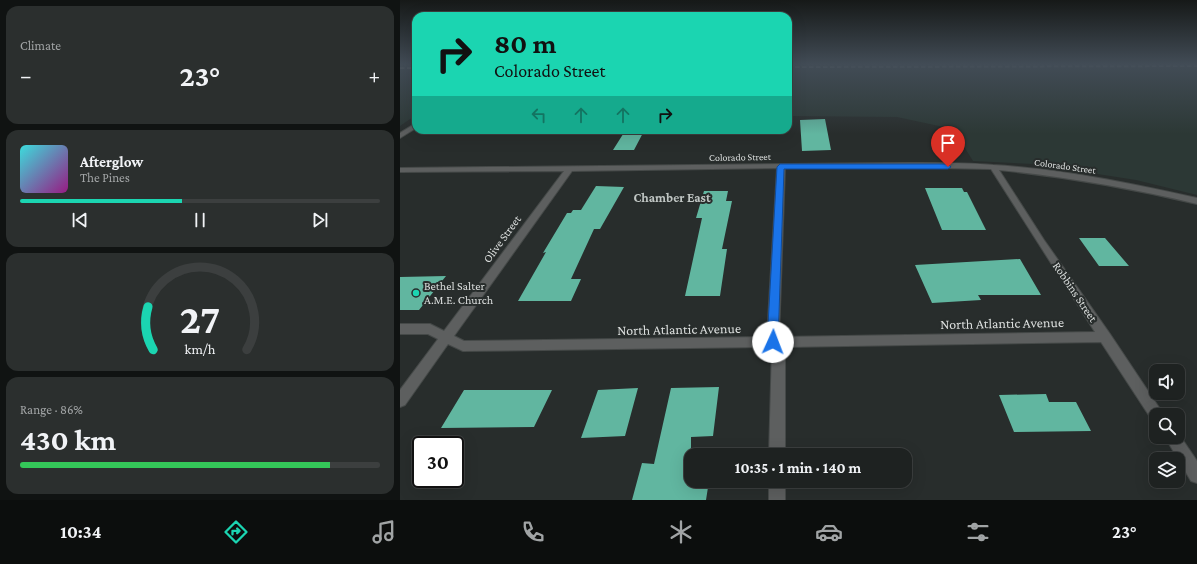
<!DOCTYPE html>
<html lang="en">
<head>
<meta charset="utf-8">
<style>
	body { margin:0; font-family:"Crimson Pro",serif; background:#2b2f2e; color:#f1f3f6; height:100vh; display:flex; flex-direction:column; font-size:15px; white-space:nowrap }
	* { box-sizing:border-box; margin:0 }
	p { font-size:13px; color:#a1a4a5 }
	.icon { flex:none; width:22px; height:22px; fill:none; stroke:currentColor; stroke-width:2; stroke-linecap:round; stroke-linejoin:round }
	.map { position:relative; flex:1; overflow:hidden }
	.sheet { display:flex; flex-direction:column; gap:6px; padding:6px; background:#101312; width:400px }
	.sheet>* { flex:none }
	.banner { position:absolute; left:12px; top:12px; width:380px; height:122px; border-radius:12px; box-shadow:0 4px 16px #0002,0 0 0 1px #3c3f3f; background:#1bd5b1; color:#111; overflow:hidden }
	.buttons { position:absolute; left:749px; top:364px; display:grid; gap:8px }
	.buttons a { display:grid; place-items:center; width:36px; height:36px; border-radius:8px; background:#1e2221; box-shadow:0 4px 16px #0002,0 0 0 1px #3c3f3f; font-size:20px }
	.speed { position:absolute; left:12px; top:436px; display:flex; gap:8px; font-size:20px; font-weight:700; text-align:center }
	.speed>* { display:grid; place-content:center; width:52px; height:52px; border-radius:50%; background:#1e2221; box-shadow:0 4px 16px #0002,0 0 0 1px #3c3f3f; line-height:1 }
	.speed .limit { border:2px solid #111; border-radius:6px; background:#fff; color:#111 }
	.pin { position:absolute; display:grid; place-items:center; width:34px; height:34px; color:#fff; margin:-41px -17px; border-radius:50% 50% 50% 0; rotate:-45deg; box-shadow:0 0 4px #0007 }
	.pin .icon { rotate:45deg }
	.me { position:absolute; width:44px; margin:-22px; rotate:2deg; stroke-linejoin:round; filter:drop-shadow(0 0 3px #0008) }
	.turn { display:flex; align-items:center; gap:14px; height:84px; padding:0 16px; font-size:18px }
	.turn .icon { width:52px; height:52px; stroke-width:2.5 }
	.turn b { display:block; font-size:28px; line-height:34px }
	.lanes { display:flex; align-items:center; height:38px; padding:0 16px; background:#0003; justify-content:center; gap:20px; direction:ltr }
	.lanes .off { opacity:.35 }
	.big { font-size:30px; font-weight:700; line-height:1.1 }
	.sheet .tile { flex:1; display:flex; flex-direction:column; justify-content:center; gap:6px; min-width:0; padding:0 14px; border-radius:12px; background:#2b2f2e }
	.sheet .dial { align-items:center; gap:0 }
	.dial svg { height:104px; overflow:visible; fill:none; stroke:#3c3f3f; stroke-width:7; stroke-linecap:round; text-anchor:middle }
	.dial text { fill:#f1f3f6; stroke:none }
	.song { display:flex; align-items:center; gap:12px }
	.cover { width:48px; height:48px; border-radius:6px; background:linear-gradient(135deg,hsl(180 70% 55%),hsl(310 70% 35%)) }
	.played { height:4px; border-radius:2px; background:linear-gradient(90deg,#1bd5b1 45%,#3c3f3f 45%) }
	.keys { display:flex; justify-content:space-around; direction:ltr }
	.heat { display:flex; justify-content:space-between; align-items:center; font-size:22px; direction:ltr }
	.charge { height:6px; border-radius:3px; background:linear-gradient(90deg,#34c759 86%,#3c3f3f 0) }
	.trip { position:absolute; left:284px; top:448px; width:228px; height:40px; border-radius:12px; background:#1e2221; box-shadow:0 4px 16px #0002,0 0 0 1px #3c3f3f; font-weight:700; line-height:40px; text-align:center }
	.tab-bar { display:flex; height:64px; justify-content:space-around; align-items:center; background:#0c0e0d; color:#a1a4a5 }
	.tab-bar .icon { width:28px; height:28px }
	.tab-bar .selected { color:#1bd5b1 }
	.tab-bar b { font-size:18px; color:#f1f3f6 }
	main { display:flex; flex:1; min-height:0 }
	.map>svg:first-child { display:block }
</style>
</head>
<body>
<main>
<section class="sheet">
<div class="tile"><p>Climate</p>
<div class="heat"><a>−</a><b class="big">23°</b><a>+</a></div>
</div>
<div class="tile">
<div class="song"><i class="cover"></i><div><b>Afterglow</b><p>The Pines</p></div></div>
<div class="played"></div>
<div class="keys"><svg class="icon" aria-label="previous" viewBox="0 0 24 24"><path d="M18 5L8 12l10 7zM5 5v14"/></svg><svg class="icon" aria-label="pause" viewBox="0 0 24 24"><path d="M8 5v14M16 5v14"/></svg><svg class="icon" aria-label="next" viewBox="0 0 24 24"><path d="M6 5l10 7-10 7zM19 5v14"/></svg></div>
</div>
<div class="tile dial"><svg viewBox="0 0 100 80">
<path d="M14 69A42 42 0 1 1 86 69"/>
<path d="M14 69A42 42 0 0 1 10 36" stroke="#1bd5b1"/>
<text x="50" y="56" font-size="32" font-weight="700">27</text>
<text x="50" y="72" font-size="11">km/h</text>
</svg></div>
<div class="tile"><p>Range · 86%</p><b class="big">430 km</b><div class="charge"></div></div>
</section>
<div class="map">
<svg width="797" height="500" viewBox="0 0 797 500">
	<rect width="100%" height="100%" fill="#282d2c"/>
	<path fill="#2c3835" d="M0,65H16V115L0,126Z
		M388,65H797V195L736,180L633,164L573,161L553,129L497,117L388,116Z"/>
	<path fill="#61b6a0" d="M425,119L431,150L402,151L400,120Z
		M225,131H244L234,150H213Z
		M196,186L224,187L200,229H194L171,279H181L171,301H118L146,252L143,253L167,213H171L173,210H181Z
		M525,188H562L564,192H567L586,230H542Z
		M304,191H328L326,201H332L322,249H327L320,296H285L302,218H296Z
		M679,238H705L729,266H699Z
		M620,259L641,295H578L581,300L532,303L515,265Z
		M46,276L19,310H0V277Z
		M319,387L313,436L291,437V481H309L306,500H232L242,463L254,464L271,388Z
		M238,388L225,436L181,438L198,390Z
		M64,390H152L134,427L41,428Z
		M646,394L649,402H676L691,431L614,432L599,395Z"/>
	<g fill="none" stroke-linecap="round" stroke-linejoin="round">
		<defs>
			<path id="minor" d="M16,123V128L0,138V133Z
				M487,163C522,163 558,162 593,165C662,169 730,183 797,198V204C731,188 666,177 599,170L644,240L710,334L764,415H756V421L752,420L701,342L385,347V455H369L372,347L63,351L48,344L5,405L0,407V390L38,339L28,334H0V324H30L44,331L164,171L0,172V168ZM487,167L591,169L695,332L379,337L385,168ZM377,168L367,337L64,341L54,336L172,171Z
				M778,433L797,461V483L791,481L765,437H778Z
				M369,481H385V500H369Z"/>
		</defs>
		<use href="#minor" stroke="#454948" stroke-width="2"/>
		<use href="#minor" fill="#5d5f5f" fill-rule="evenodd"/>
		<path stroke="#8b8f8e" stroke-width="2" stroke-dasharray="4.5 2.5" stroke-linecap="butt" d="M388,67L797,66
			M0,68H16"/>
	</g>
	<linearGradient id="sky" x2="0" y2="1"><stop stop-color="#161918"/><stop offset="0.48" stop-color="#424c56"/><stop offset="1" stop-color="#424c56" stop-opacity="0"/></linearGradient>
	<rect width="797" height="134" fill="url(#sky)"/>
	<path fill="#1a73e8" stroke="#114b97" d="M380,164H548L551,167L548,169H384L378,342L377,346L373,347L369,346L367,342L377,167Z"/>
	<circle fill="#1bd5b1" stroke="#282d2c" stroke-width="1.5" cx="16" cy="293" r="4"/>
	<g text-anchor="middle" dominant-baseline="central" stroke-width="4" stroke-linejoin="round" paint-order="stroke">
		<g font-size="10" fill="#dcdfde" stroke="#282d2c">
			<text transform="translate(340 157) rotate(-1)">Colorado Street</text>
			<text transform="translate(665 166) rotate(8)">Colorado Street</text>
		</g>
		<g font-size="12" fill="#dcdfde" stroke="#282d2c">
			<text transform="translate(102 239) rotate(-54)">Olive Street</text>
			<text transform="translate(675 292) rotate(56)">Robbins Street</text>
		</g>
		<g font-size="12" fill="#dcdfde" stroke="#282d2c" text-anchor="start">
			<text x="24" y="286">Bethel Salter<tspan x="24" dy="14">A.M.E. Church</tspan></text>
		</g>
		<g font-size="13" font-weight="bold" fill="#bfc5c3" stroke="#282d2c">
			<text x="272" y="197">Chamber East</text>
		</g>
		<g font-size="14" fill="#dcdfde" stroke="#282d2c">
			<text transform="translate(602 323) rotate(-1)">North Atlantic Avenue</text>
			<text transform="translate(279 329) rotate(-1)">North Atlantic Avenue</text>
		</g>
	</g>
</svg>
<div class="buttons">
<a><svg class="icon" aria-label="sound" viewBox="0 0 24 24"><path d="M4 9h4l5-4v14l-5-4H4zM17 9q2 3 0 6"/></svg></a>
<a><svg class="icon" aria-label="search" viewBox="0 0 24 24"><circle cx="10" cy="10" r="6"/><path d="M15 15l6 6"/></svg></a>
<a><svg class="icon" aria-label="layers" viewBox="0 0 24 24"><path d="M12 4l9 5-9 5-9-5zM3 14l9 5 9-5"/></svg></a>
</div>
<div class="speed"><div class="limit">30</div></div>
<div class="pin" style="left:548px;top:167px;background:#d93025"><svg class="icon" aria-label="arrive" viewBox="0 0 24 24"><path d="M6 21V4h12l-3 4 3 4H6"/></svg></div>
<svg class="me" style="left:373px;top:342px" viewBox="-20 -20 40 40"><circle r="19" fill="#fff"/><path d="M0-13L10 11 0 6-10 11z" fill="#1a73e8"/></svg>
<div class="trip">10:35 · 1 min · 140 m</div>
<div class="banner">
<div class="turn"><svg class="icon" aria-label="right" viewBox="0 0 24 24"><path d="M7 20v-9h11M14 6l5 5-5 5"/></svg><div><b>80 m</b>Colorado Street</div></div>
<div class="lanes"><svg class="icon off" aria-label="left" viewBox="0 0 24 24"><path d="M17 20v-9H6M10 6l-5 5 5 5"/></svg><svg class="icon off" aria-label="ahead" viewBox="0 0 24 24"><path d="M12 20V5M6 11l6-6 6 6"/></svg><svg class="icon off" aria-label="ahead" viewBox="0 0 24 24"><path d="M12 20V5M6 11l6-6 6 6"/></svg><svg class="icon" aria-label="right" viewBox="0 0 24 24"><path d="M7 20v-9h11M14 6l5 5-5 5"/></svg></div>
</div>
</div>
</main>
<nav class="tab-bar">
<b>10:34</b>
<svg class="icon selected" aria-label="directions" viewBox="0 0 24 24"><path d="M12 3l9 9-9 9-9-9zM9 14v-3h6M13 9l2 2-2 2"/></svg>
<svg class="icon" aria-label="music" viewBox="0 0 24 24"><path d="M9 18V5l10-2v13"/><circle cx="6" cy="18" r="3"/><circle cx="16" cy="16" r="3"/></svg>
<svg class="icon" aria-label="phone" viewBox="0 0 24 24"><path d="M5 4h4l2 5-3 2q2 4 5 5l2-3 5 2v4C11 20 4 13 5 4z"/></svg>
<svg class="icon" aria-label="climate" viewBox="0 0 24 24"><path d="M12 3v18M4 7l16 10M4 17L20 7"/></svg>
<svg class="icon" aria-label="car" viewBox="0 0 24 24"><path d="M5 17H2v-5l4-1 3-4h7l3 4 3 1v5h-3M9 17h6M6 11h13"/><circle cx="7" cy="17" r="2"/><circle cx="17" cy="17" r="2"/></svg>
<svg class="icon" aria-label="filters" viewBox="0 0 24 24"><path d="M4 7h16M4 17h16"/><circle cx="9" cy="7" r="2"/><circle cx="15" cy="17" r="2"/></svg>
<b>23°</b>
</nav>
</body>
</html>
